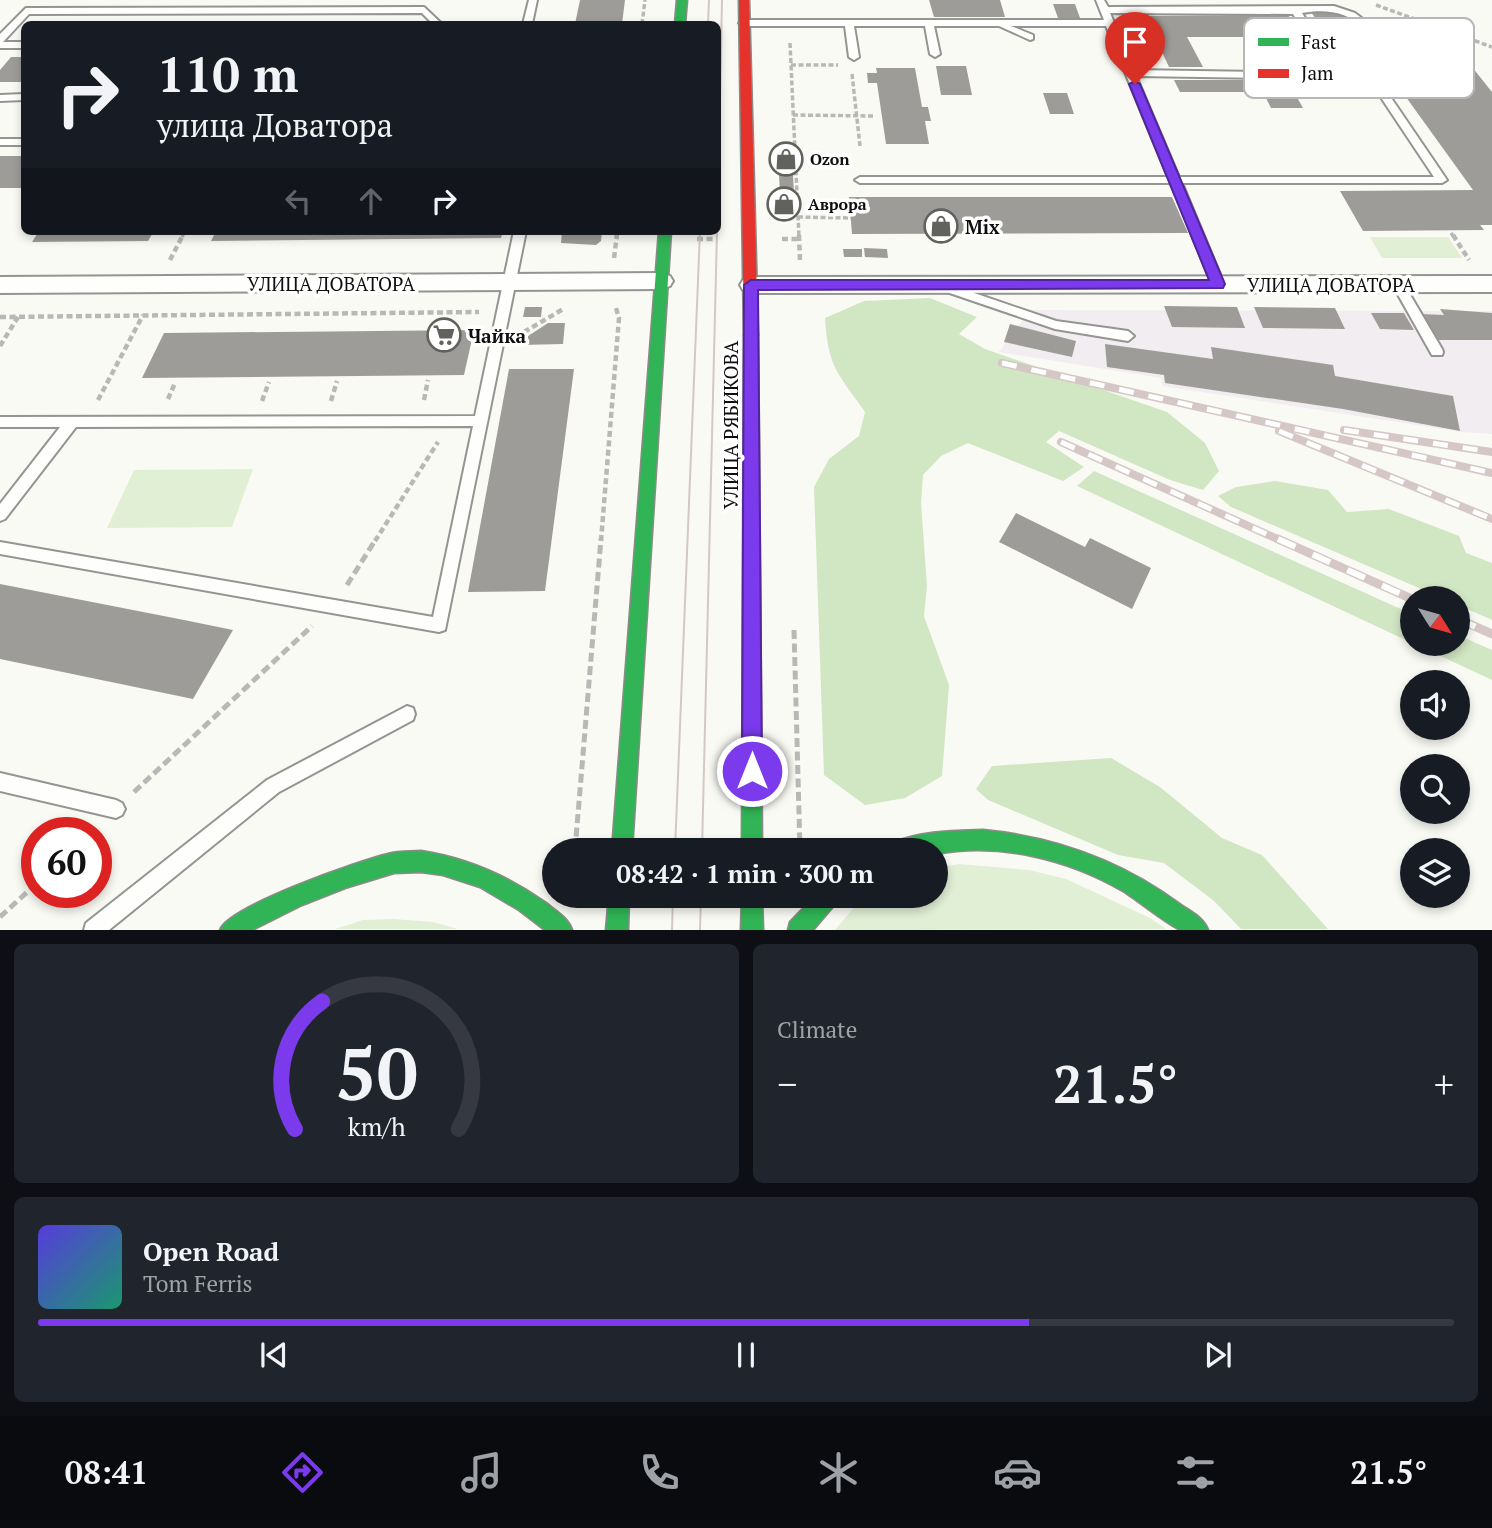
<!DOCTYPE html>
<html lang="en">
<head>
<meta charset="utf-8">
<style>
	body { margin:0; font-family:"PT Serif",serif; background:#20242c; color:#f1f3f6; height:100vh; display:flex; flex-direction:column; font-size:26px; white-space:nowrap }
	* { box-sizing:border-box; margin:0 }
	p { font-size:23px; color:#9ea1a6 }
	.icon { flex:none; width:38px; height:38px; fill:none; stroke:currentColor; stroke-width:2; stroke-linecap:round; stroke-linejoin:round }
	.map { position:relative; height:930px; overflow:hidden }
	.sheet { display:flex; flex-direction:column; gap:14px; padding:14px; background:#0d0f14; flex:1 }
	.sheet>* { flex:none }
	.banner { position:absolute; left:21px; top:21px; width:700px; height:214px; border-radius:10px; box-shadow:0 4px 10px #0003; background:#171b24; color:#f1f3f6; overflow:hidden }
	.needle { width:46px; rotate:127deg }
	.tools { position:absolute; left:1400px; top:586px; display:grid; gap:14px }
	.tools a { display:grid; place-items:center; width:70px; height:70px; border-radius:50%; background:#171b24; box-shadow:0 4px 10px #0003; font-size:35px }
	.speed { position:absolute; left:21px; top:817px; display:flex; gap:14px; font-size:35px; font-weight:700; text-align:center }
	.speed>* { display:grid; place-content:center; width:91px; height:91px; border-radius:50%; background:#171b24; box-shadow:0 4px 10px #0003; line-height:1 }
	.speed .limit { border:10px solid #d22; background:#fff; color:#111 }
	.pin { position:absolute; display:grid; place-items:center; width:60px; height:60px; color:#fff; margin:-72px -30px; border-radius:50% 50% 50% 0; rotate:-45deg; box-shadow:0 0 7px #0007 }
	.pin .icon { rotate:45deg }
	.me { position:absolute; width:77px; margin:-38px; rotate:0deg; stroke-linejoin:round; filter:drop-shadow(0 0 5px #0008) }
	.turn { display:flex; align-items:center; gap:24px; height:147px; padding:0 21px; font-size:32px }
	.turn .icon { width:91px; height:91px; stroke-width:2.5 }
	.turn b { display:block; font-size:49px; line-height:60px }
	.lanes { display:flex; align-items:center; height:66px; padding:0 21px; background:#0003; justify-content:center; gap:35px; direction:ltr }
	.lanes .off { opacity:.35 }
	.big { font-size:52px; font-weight:700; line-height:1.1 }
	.sheet .tile { flex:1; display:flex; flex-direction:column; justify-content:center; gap:10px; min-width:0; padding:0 24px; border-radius:10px; background:#20242c }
	.sheet .dial { align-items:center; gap:0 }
	.dial svg { height:182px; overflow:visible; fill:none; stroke:#363941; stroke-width:7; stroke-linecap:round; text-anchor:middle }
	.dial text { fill:#f1f3f6; stroke:none }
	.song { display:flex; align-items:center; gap:21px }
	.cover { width:84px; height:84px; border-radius:10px; background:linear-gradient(135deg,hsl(250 70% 55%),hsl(160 70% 35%)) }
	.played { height:7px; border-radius:4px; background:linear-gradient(90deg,#7c3aed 70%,#363941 70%) }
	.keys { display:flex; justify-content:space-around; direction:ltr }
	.heat { display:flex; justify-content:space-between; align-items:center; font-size:38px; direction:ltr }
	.sheet .tiles { flex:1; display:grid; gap:14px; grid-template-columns:1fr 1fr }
	.tile:last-child { grid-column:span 2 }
	.trip { position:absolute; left:542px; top:838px; width:406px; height:70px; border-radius:35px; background:#171b24; box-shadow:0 4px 10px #0003; font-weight:700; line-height:70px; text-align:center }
	.menu { display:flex; height:112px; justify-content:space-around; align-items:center; background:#090b0e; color:#9ea1a6 }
	.menu .icon { width:49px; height:49px }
	.menu .selected { color:#7c3aed }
	.menu b { font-size:32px; color:#f1f3f6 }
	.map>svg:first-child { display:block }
</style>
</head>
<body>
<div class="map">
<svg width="1492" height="930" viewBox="0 0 1492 930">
	<rect width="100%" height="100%" fill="#fafaf4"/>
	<path fill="#f2edf0" d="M1030,310L1492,311V434L1462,432L1162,386L1161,378L999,352Z"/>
	<path fill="#e1efd5" d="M1370,237H1448L1462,258H1382Z
		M253,469L232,527L107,528L134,470Z
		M959,864L1029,870L1066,879L1150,918L1166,929L835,930L856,905L869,896H936V868Z
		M394,919L433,922L458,929H335L363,920Z"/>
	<path fill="#d1e6c3" d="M930,298L977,317L959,334L985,349L1167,412L1205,443L1219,471L1203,490L1170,480L1059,431L1046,442L1084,467L1063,481L968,443L941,456L923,475L921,503L927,586L924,616L949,685L942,776L905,798L865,805L824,775L814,487L829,459L859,436L865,412C838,373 828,368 825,318L864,301Z
		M1094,471L1412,614V643L1077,486Z
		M1275,481L1328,490L1347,512L1389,509L1459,536L1466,553L1492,563V620L1458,605V598H1442L1231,507L1218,496L1236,487Z
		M1458,635L1492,650V680L1415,644H1458Z
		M1111,758L1160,787L1222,838L1262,855L1328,929H1241L1214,901L1164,863L1118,855L988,800L976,789L992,766Z"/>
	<path fill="#9e9c99" d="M580,0H625L622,24H575Z
		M929,0H1000L1005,17H934Z
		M1053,4H1075L1080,18H1058Z
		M1311,12H1329L1353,19L1361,31H1385L1410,66H1385L1370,45L1334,44Z
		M1288,15L1312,53H1336L1349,72H1344L1361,96H1340L1337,92H1294L1303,108H1271L1263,92H1180L1174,80H1291L1265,37H1187L1203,67H1169L1145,16Z
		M11,57H24V82H0V70Z
		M936,66H966L972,95H941Z
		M1472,67L1492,92V225H1480L1484,230L1363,231L1340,191L1473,190L1385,68Z
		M876,68H915L922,107H928L931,121H925L929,144H886L877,83H868L867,73H877Z
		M1043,93H1067L1074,114H1050Z
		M779,146H791L792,173H779Z
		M0,156H24V188H0Z
		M779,175H793L794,194H780Z
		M849,197H1172L1188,233L852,234Z
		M782 207a6 6 0 1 1 12 0a6 6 0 1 1-12 0Z
		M39,231H154L148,241L32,242Z
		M216,231H503L501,238L211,241Z
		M562,231H602L601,241L596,245L561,243Z
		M864,248L887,249L888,258L865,257Z
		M843,249H862V257H844Z
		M1164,306L1237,307L1245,328L1172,327Z
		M525,307H542L541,317H523Z
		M1254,307L1335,308L1345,329L1263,328Z
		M1440,309L1492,313V340H1435L1421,314L1444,315Z
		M1371,313H1404L1414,330L1380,329Z
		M548,323H565L563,344L521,345L522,340Z
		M1010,324L1076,341L1072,357L1004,342Z
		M474,330L464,375L142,378L164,333Z
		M1105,344L1213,359L1211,347L1333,365L1335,376L1453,396L1460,431L1343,409L1165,383L1164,375L1107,367Z
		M509,369H574L545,591L468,592Z
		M1016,513L1085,547L1090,538L1151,568L1132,609L999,542Z
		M0,584L184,620L233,630L193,699L0,659Z"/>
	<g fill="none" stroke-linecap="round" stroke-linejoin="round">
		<defs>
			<path id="lane" d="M529,0H537L532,24H523Z
				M1096,0H1104L1108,7L1334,6L1355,13L1372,26L1364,28C1346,11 1325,9 1302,13L1322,45L1317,48L1314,47L1293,14L1110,13L1134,70L1259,72L1246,48L1251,45L1256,48L1271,75L1266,78L1136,76L1179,177H1434L1354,57L1359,54L1362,55L1447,180L1442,183H1182L1224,284L1218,288L1212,284L1171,183H860L855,180L860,177H1168L1106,26H1011L1033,35V39L1030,40L999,26H934L940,54L935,57L930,54L925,26H854L859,57L854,60L849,57L845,26H744L739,23L744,20H1104Z
				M424,7L442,24H433L422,13L29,14L3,42H24V48H0V34L26,8Z
				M24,94V100L0,101V95Z
				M0,139H24V145H0Z
				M514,231H526L445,630L439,632L0,554V542L433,617L473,426L76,427L5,519L0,521V504L60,427H0V417L475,416Z
				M1398,280L1402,281L1442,349L1443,352L1442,355H1432L1392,284Z
				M942,282L1056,321L1128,331L1134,336L1128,341L1055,329L938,289L936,286Z
				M407,706L413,708L415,714L413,720L279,792L109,930H84L86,923L267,780Z
				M0,773L116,800L122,803L125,809L122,815L116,818L0,791Z"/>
			<path id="street" d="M662,273L670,276L673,281L670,286L662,289L0,293V277Z
				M1492,276V292L751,293L743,290L740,285L743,280L751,277Z"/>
			<path id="fast" d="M677,0H687L685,24H675Z
				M659,231H671L632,850H612Z
				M751,330L758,335L762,850H742L744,335Z
				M983,830C1056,837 1122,861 1181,905C1191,912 1204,918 1208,930C1200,930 1190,930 1181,930C1171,927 1136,899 1123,891C1068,859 999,842 936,854V850H890L893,843C920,831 954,831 983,830Z
				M421,851C467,858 508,876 546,903C556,911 568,918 572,930H545L519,910L480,887L443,875L421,872L394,873L345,888L302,905L252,930H220C229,906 359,861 388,854C399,851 410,852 421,851Z
				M609,896H629L628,930H606Z
				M742,896H762L763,930H741Z
				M815,896H839L836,903L813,930H788L790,922Z"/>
			<path id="jam" d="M739,0H749L758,335L751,340L744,335Z"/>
		</defs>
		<use href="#lane" stroke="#949492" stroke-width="4"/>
		<use href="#street" stroke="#949492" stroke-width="4"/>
		<use href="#fast" stroke="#8b8b88" stroke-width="3"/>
		<use href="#jam" stroke="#8b8b88" stroke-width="3"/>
		<path stroke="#b8b8b7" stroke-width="3.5" stroke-dasharray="5 2.5" stroke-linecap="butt" d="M1376,5L1492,47
			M642,24L645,0
			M790,43L799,237
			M791,65H838
			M852,74L860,146
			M793,115L873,116
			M798,217L851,218
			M1451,233L1454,237
			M182,237L185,231
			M616,237L617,231"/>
		<path stroke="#b8b8b7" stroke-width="4.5" stroke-dasharray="6 3.5" stroke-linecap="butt" d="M799,235L800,261
			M1453,235L1469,260
			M697,239H716
			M782,239H799
			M614,258L617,235
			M170,260L183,235
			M0,317L479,312
			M524,332L565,308
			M0,346L18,317
			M168,399L175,383
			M98,400L143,315
			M424,400L428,380
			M262,401L269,382
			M331,401L337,381
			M375,541L438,442
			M601,541L619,318L615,305"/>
		<path stroke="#b8b8b7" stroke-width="5" stroke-dasharray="9 4.5" stroke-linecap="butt" d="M347,585L376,539
			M794,630L800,850
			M134,792L312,626
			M575,850L601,539
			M0,917L37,883"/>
		<use href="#lane" fill="#fefefd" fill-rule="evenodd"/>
		<use href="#street" fill="#fefefd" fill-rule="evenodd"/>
		<use href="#fast" fill="#30b455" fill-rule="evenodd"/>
		<use href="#jam" fill="#e5322d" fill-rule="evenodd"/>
		<path stroke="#d5c7c5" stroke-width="2" d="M708,24L709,0
			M718,201L722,0
			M675,850L700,231
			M702,850L717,231
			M672,930L673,896
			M700,930L701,896"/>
		<defs>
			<path id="rail-far1" d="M1002,363L1492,473
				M1344,430L1492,452
				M1279,431L1492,519
				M1061,442L1282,541"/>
			<path id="rail" d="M1278,539L1412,599
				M1458,619L1492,634"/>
		</defs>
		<use href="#rail-far1" stroke="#d5c7c5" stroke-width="8"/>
		<use href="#rail" stroke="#d5c7c5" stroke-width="9"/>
		<use href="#rail-far1" stroke="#fff" stroke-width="5" stroke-dasharray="15" stroke-linecap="butt"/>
		<use href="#rail" stroke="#fff" stroke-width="6" stroke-dasharray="19" stroke-linecap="butt"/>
	</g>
	<path fill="#7c3aed" stroke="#51269a" stroke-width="2" d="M1135,81L1140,84L1225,284L1223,288L758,290L762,771L759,778L752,781L745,778L742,771L744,285L751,280H1209L1129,84Z"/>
	<defs>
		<symbol id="shop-ring" viewBox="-11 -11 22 22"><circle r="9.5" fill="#fff" stroke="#61615e" stroke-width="1.5"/><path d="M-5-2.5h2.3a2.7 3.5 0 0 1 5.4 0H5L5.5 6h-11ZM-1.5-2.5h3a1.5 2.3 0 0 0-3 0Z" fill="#61615e"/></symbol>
		<symbol id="supermarket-ring" viewBox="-11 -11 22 22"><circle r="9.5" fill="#fff" stroke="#61615e" stroke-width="1.5"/><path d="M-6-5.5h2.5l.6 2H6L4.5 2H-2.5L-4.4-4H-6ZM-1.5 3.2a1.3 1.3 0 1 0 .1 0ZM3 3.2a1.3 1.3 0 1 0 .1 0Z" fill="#61615e"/></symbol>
	</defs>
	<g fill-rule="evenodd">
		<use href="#shop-ring" x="767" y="140" width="38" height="38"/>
		<use href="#shop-ring" x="765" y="185" width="38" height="38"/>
		<use href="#shop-ring" x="922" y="207" width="38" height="38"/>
		<use href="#supermarket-ring" x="425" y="316" width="38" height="38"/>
	</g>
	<g text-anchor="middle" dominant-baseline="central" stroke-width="7" stroke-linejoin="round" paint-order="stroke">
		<g font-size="16" font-weight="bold" fill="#0e0e0e" stroke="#fff" text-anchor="start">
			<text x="810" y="159">Ozon</text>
			<text x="808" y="204">Аврора</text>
		</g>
		<g font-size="19" font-weight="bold" fill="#0e0e0e" stroke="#fff" text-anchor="start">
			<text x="965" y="226">Mix</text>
			<text x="468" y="335">Чайка</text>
		</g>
		<g font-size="19" fill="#0e0e0e" stroke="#fff">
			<text x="331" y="283">УЛИЦА ДОВАТОРА</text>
			<text x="1331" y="284">УЛИЦА ДОВАТОРА</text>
			<text transform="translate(730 425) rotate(-90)">УЛИЦА РЯБИКОВА</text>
		</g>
	</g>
	<rect x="1244" y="18" width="230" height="80" rx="10" fill="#fff" stroke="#b7b7b7" stroke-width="2"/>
	<rect x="1258" y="38" width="31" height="8" fill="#30b455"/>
	<rect x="1258" y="69" width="31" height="9" fill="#e5322d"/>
	<g font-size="19" fill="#0e0e0e">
		<text x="1301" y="49">Fast</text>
		<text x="1301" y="80">Jam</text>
	</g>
</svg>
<div class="tools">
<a><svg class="needle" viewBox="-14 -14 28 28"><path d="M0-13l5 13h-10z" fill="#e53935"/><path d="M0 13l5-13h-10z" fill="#9ea1a6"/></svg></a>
<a><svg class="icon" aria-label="sound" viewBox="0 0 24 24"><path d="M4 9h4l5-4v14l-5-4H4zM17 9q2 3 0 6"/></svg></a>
<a><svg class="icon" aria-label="search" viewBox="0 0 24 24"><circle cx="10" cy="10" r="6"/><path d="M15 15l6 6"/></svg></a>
<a><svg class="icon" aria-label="layers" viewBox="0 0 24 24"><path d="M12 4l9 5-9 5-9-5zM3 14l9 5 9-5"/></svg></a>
</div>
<div class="speed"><div class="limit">60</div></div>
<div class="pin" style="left:1135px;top:84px;background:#d93025"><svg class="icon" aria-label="arrive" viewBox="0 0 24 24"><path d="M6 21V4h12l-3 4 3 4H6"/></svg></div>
<svg class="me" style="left:752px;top:771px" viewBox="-20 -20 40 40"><circle r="17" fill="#7c3aed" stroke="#fff" stroke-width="3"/><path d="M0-11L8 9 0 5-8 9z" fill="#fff"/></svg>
<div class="trip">08:42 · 1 min · 300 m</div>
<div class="banner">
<div class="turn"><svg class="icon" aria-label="right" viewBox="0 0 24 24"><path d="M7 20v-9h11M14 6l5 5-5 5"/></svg><div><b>110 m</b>улица Доватора</div></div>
<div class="lanes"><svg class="icon off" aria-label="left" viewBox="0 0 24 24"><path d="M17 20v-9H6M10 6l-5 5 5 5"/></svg><svg class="icon off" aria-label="ahead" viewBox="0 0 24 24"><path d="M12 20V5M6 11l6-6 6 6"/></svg><svg class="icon" aria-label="right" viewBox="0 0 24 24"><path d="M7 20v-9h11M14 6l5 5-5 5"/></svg></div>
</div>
</div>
<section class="sheet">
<div class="tiles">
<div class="tile dial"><svg viewBox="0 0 100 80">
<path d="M14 69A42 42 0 1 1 86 69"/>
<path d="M14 69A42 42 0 0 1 26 13" stroke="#7c3aed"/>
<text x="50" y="56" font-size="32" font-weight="700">50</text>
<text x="50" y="72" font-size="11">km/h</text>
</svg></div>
<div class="tile"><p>Climate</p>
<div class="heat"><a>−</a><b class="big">21.5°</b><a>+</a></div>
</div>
<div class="tile">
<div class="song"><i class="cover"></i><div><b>Open Road</b><p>Tom Ferris</p></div></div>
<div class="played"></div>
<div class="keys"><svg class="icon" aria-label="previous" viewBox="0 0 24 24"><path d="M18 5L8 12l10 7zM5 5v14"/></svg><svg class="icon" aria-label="pause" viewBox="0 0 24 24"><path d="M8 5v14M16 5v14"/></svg><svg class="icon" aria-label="next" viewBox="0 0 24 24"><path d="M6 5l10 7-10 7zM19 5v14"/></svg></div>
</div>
</div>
</section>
<nav class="menu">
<b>08:41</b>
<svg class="icon selected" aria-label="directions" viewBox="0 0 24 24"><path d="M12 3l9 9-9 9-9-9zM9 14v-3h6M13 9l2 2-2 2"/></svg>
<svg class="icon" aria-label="music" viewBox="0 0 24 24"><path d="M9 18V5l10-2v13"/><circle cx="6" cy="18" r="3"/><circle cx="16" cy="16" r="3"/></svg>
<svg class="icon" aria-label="phone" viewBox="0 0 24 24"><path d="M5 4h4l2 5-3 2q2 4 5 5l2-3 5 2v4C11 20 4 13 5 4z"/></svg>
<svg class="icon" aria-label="climate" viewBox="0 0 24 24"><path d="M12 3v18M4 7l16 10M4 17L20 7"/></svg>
<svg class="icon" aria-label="car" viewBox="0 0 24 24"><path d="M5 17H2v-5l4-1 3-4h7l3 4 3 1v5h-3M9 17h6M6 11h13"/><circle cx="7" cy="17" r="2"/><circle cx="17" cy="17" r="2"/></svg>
<svg class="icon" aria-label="filters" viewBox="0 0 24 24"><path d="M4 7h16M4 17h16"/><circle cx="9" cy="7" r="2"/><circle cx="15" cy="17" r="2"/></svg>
<b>21.5°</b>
</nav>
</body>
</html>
